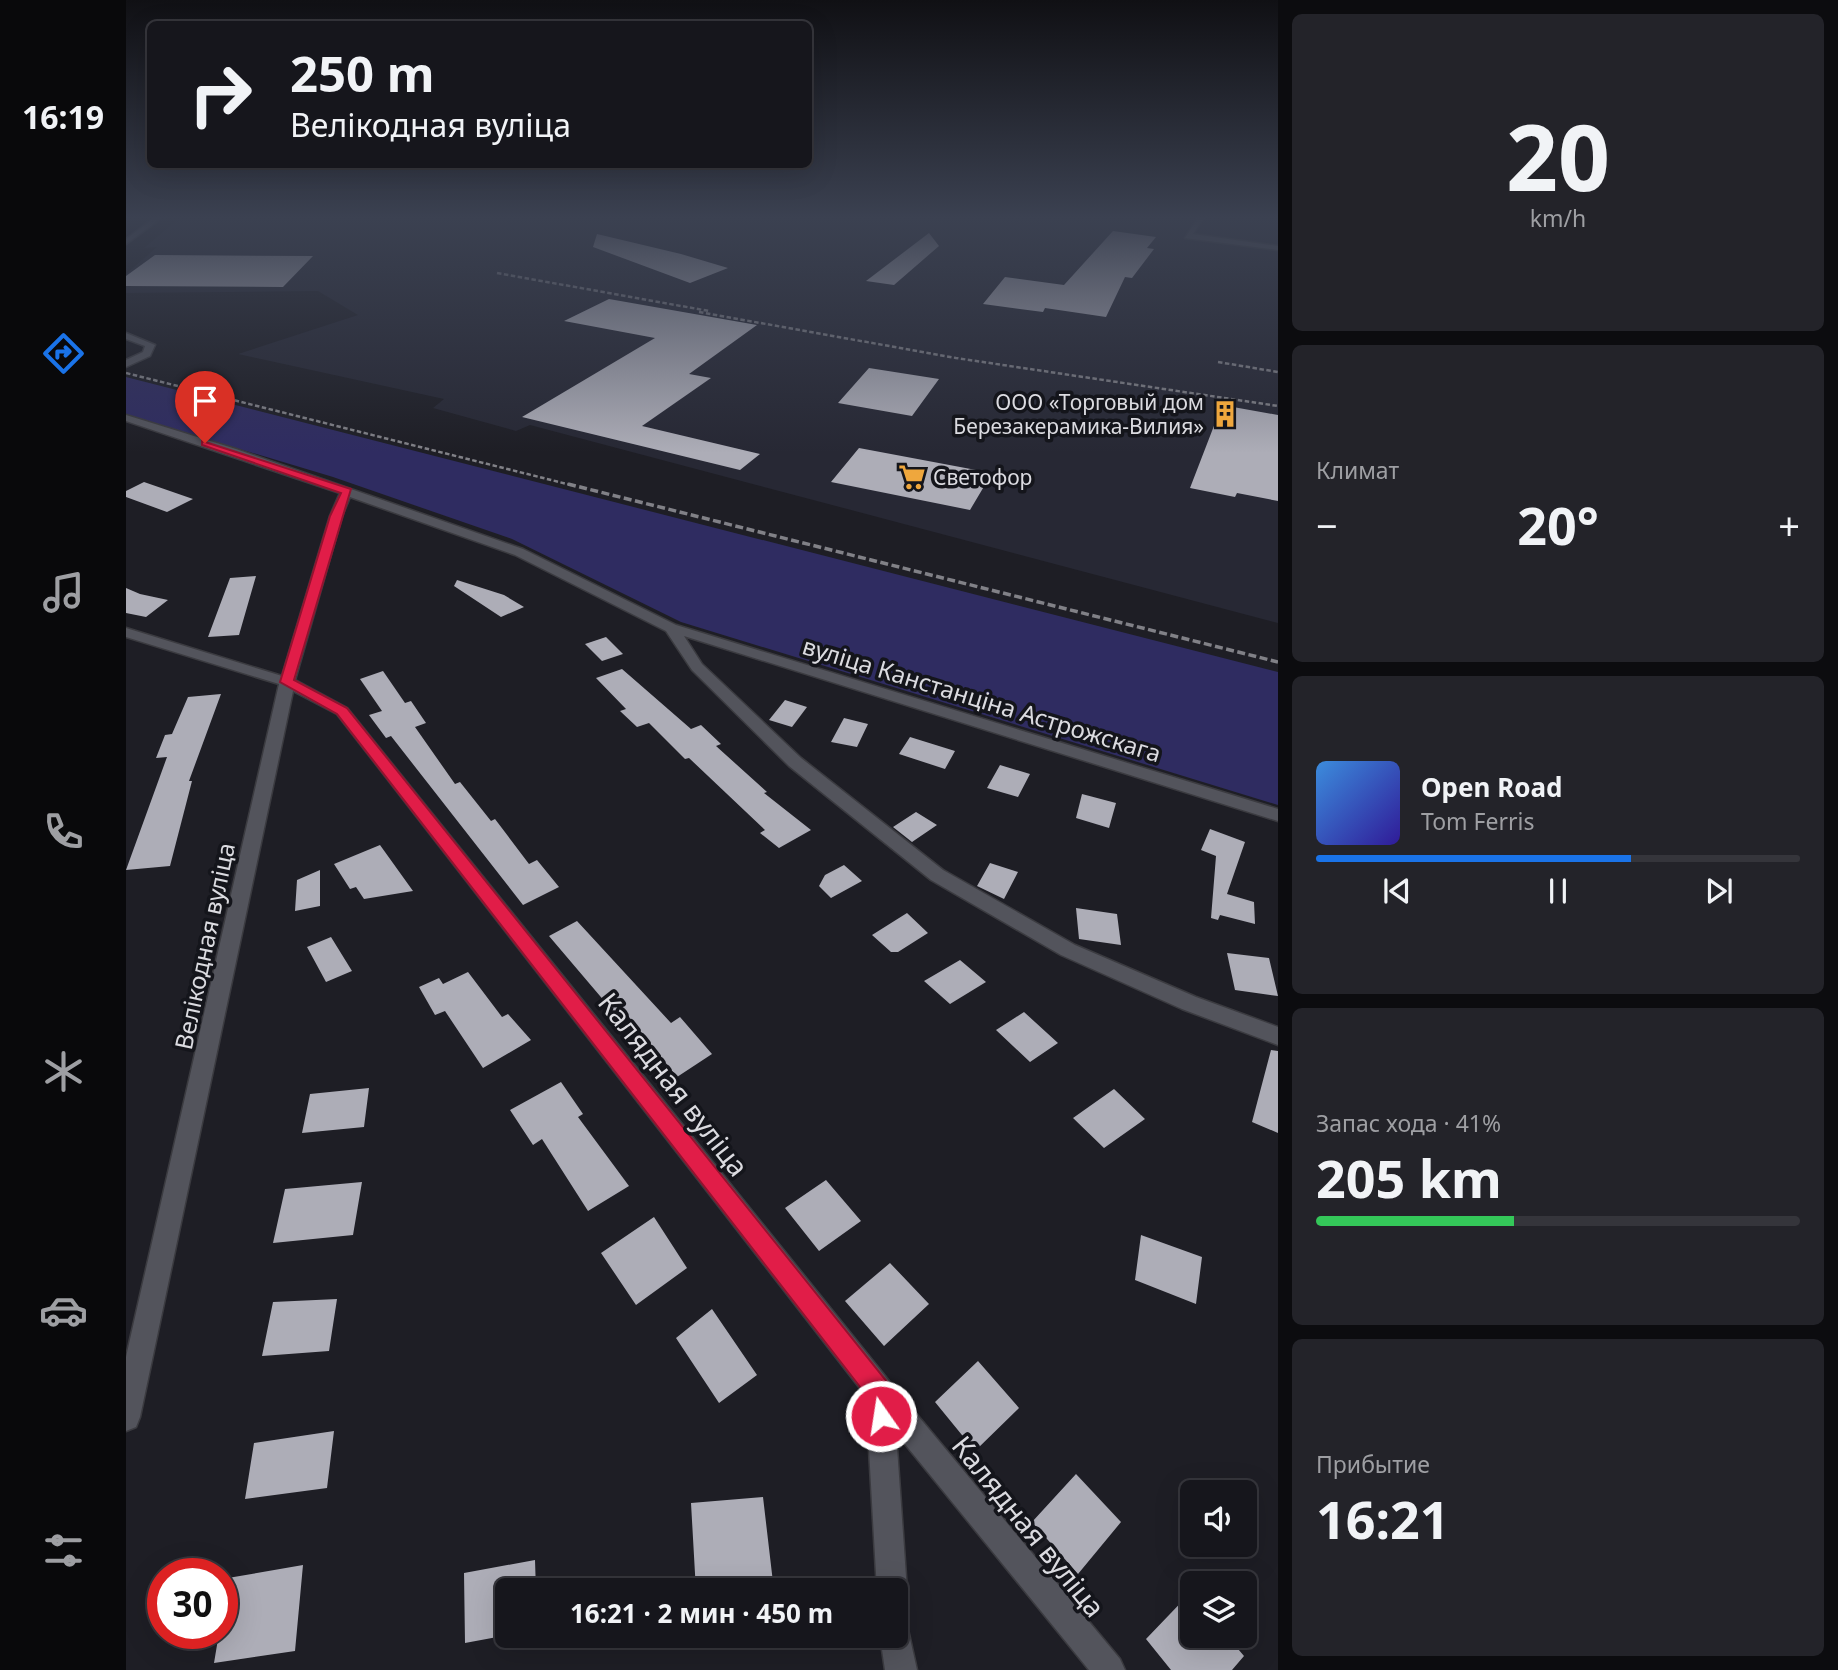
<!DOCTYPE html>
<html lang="ru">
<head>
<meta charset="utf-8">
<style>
	body { margin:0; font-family:"Noto Sans",sans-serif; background:#232329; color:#f1f3f6; height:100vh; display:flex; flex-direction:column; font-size:26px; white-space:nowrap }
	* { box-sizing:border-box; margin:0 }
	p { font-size:23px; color:#9e9fa3 }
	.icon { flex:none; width:38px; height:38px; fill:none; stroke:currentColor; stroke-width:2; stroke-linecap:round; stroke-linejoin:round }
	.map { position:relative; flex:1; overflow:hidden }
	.details { display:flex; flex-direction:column; gap:14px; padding:14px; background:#0c0c0f; width:560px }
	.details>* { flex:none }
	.banner { position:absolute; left:21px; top:21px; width:665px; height:147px; border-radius:10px; box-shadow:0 7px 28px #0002,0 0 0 2px #35353b; background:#16161c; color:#f1f3f6; overflow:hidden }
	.buttons { position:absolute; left:1054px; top:1480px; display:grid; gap:14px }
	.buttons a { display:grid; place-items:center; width:77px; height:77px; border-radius:10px; background:#16161c; box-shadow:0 7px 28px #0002,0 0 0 2px #35353b; font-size:35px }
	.speed { position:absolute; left:21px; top:1558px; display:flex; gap:14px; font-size:35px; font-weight:700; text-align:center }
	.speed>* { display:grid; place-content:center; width:91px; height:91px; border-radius:50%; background:#16161c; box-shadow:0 7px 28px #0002,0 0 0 2px #35353b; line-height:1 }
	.speed .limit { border:10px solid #d22; background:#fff; color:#111 }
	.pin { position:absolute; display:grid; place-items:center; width:60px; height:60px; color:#fff; margin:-72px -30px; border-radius:50% 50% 50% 0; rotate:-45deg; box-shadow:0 0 7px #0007 }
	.pin .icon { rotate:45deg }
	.me { position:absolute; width:77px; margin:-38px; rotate:347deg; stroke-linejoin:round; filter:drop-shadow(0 0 5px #0008) }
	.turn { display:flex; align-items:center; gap:24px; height:147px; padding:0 28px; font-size:32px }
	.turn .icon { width:91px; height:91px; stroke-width:2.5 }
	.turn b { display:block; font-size:49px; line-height:60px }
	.big { font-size:52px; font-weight:700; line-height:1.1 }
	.details .widget { flex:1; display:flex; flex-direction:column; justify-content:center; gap:10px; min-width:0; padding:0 24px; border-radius:10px; background:#232329 }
	.details .dial { align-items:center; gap:0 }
	.dial b { font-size:91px; line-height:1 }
	.song { display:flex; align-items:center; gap:21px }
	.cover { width:84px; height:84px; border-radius:10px; background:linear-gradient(135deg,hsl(210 70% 55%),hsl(250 70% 35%)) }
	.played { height:7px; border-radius:4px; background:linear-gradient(90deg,#1a73e8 65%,#35353b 65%) }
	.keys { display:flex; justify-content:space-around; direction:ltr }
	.heat { display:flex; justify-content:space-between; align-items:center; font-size:38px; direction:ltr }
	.charge { height:10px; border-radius:5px; background:linear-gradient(90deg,#34c759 41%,#35353b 0) }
	.trip { position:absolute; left:369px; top:1578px; width:413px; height:70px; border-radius:10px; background:#16161c; box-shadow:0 7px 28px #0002,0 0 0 2px #35353b; font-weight:700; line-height:70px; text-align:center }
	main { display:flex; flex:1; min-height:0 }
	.menu { display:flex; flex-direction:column; width:126px; justify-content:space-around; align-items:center; background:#09090b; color:#9e9fa3 }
	.menu .icon { width:49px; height:49px }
	.menu .selected { color:#1a73e8 }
	.menu b { font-size:32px; color:#f1f3f6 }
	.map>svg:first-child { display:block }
</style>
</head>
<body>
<main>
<nav class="menu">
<b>16:19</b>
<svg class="icon selected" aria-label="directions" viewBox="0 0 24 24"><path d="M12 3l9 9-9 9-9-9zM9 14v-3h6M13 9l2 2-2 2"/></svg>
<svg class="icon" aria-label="music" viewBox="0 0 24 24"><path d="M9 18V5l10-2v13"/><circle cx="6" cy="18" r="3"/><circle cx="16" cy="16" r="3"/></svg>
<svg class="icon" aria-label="phone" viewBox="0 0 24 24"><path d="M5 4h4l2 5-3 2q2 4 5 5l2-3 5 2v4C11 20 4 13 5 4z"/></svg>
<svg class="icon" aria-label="climate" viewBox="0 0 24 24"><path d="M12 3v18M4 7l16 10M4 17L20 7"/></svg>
<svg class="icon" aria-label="car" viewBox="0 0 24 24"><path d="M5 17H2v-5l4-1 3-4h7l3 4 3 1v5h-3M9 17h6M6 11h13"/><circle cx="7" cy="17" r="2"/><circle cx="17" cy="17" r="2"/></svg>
<svg class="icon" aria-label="filters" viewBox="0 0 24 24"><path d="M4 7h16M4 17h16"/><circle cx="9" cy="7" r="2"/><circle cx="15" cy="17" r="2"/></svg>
</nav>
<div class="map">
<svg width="1152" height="1670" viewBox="0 0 1152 1670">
	<rect width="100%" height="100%" fill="#1e1e25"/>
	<path fill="#272834" d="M52,219H1152V623L404,425L390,431L307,408L318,399L112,354L232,315L192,291L0,293V274L31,247L18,248Z"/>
	<path fill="#2f2c61" d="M0,377L1152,672V805L555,622L386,539L207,477L0,415Z"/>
	<path fill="#adadb7" d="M987,231L1030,237L1021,248L1028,249L1006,278L999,277L980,317L919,308L917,312L857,304L879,277L938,285Z
		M803,233L813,246L768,285L740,281Z
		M471,234L555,254L602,268L564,283L467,247Z
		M29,255L187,256L157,287L0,286V276Z
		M483,299L631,325L563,374L585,378L516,426L634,454L614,470L396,417L529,338L438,321Z
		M743,368L813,379L786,416L712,403Z
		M1096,405L1152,415V501L1111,493L1109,497L1064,488Z
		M733,448L866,473L844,510L705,482Z
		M18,482L67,499L41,512L0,497V491Z
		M130,576L113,635L82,637L104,578Z
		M331,580L378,595L398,607L375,617L328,586Z
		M0,588L14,594L42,600L20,617L0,613Z
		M480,637L497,654L476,661L459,644Z
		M496,669L565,729L575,725L595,744L590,746L641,792L638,793L685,830L653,848L634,833L639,830L563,758L559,759L523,723L511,727L494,711L500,709L470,678Z
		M257,671L279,703L285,701L300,723L289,727L329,784L334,782L365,821L369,819L403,864L411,860L433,887L397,905L265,736L260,738L243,715L256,711L234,679Z
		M95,694L63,781H66L44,866L0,870L41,757L30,758L39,735L46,734L62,697Z
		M659,700L681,707L666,727L643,720Z
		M718,718L742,724L731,747L705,742Z
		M784,737L829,751L819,769L773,754Z
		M874,765L904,774L892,797L861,788Z
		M956,794L990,803L983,828L950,818Z
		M790,812L811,825L786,842L767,827Z
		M1084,829L1119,842L1101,894L1128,902L1129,924L1094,915L1092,920L1085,918L1090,856L1075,850Z
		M254,845L287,891L238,899L230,887L224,889L208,864Z
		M864,863L892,872L878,899L851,886Z
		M718,865L736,881L705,898L693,886L699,875Z
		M194,870V906L169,911L171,880Z
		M950,908L991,914L995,945L953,939Z
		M781,913L802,933L772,952H765L746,935Z
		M451,921L545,1023L554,1017L586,1054L551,1077L499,1012L491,1016L423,936Z
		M205,937L226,971L200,982L181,947Z
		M1101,953L1143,958L1152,996L1109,990Z
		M834,960L860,982L824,1004L798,981Z
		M342,972L376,1017L382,1014L405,1040L357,1068L319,1011L309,1015L293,987L313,978L317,984Z
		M898,1012L932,1043L904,1062L870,1030Z
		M1145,1050L1152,1051V1133L1126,1122Z
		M435,1082L457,1114L452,1117L503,1186L462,1211L416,1139L407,1145L384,1110Z
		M243,1088L238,1127L176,1133L184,1094Z
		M988,1089L1019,1119L978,1148L947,1118Z
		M700,1180L735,1221L693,1251L659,1208Z
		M236,1182L227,1235L147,1243L159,1189Z
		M528,1217L561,1268L510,1305L475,1253Z
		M1015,1235L1076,1257L1070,1304L1009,1280Z
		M764,1263L803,1304L758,1346L719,1301Z
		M211,1299L203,1351L136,1356L147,1302Z
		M586,1309L631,1375L593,1403L550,1338Z
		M852,1361L893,1408L849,1451L809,1402Z
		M208,1431L201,1488L119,1499L128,1443Z
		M950,1474L995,1522L952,1574L906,1522Z
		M637,1497L648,1591H570L565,1503Z
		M409,1560L410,1591H382V1635L339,1643L338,1573Z
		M177,1565L169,1651L88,1663L93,1633H96L102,1578Z
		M1066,1591V1636H1101L1118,1656L1106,1670H1045L1020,1639Z"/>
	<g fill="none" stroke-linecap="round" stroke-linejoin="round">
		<defs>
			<path id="minor" d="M27,219H34L0,244V239Z
				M1071,219H1077L1067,234L1152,246V250L1059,238Z
				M0,333L29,345L24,356L0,367V360L17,352L19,346L0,339Z
				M0,415L110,449L397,549L550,625L1152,809V821L558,636L576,664L675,758L817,870L949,945L1070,997L1152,1027V1045L1056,1009L935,955L805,880L663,766L566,670L540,631L389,555L224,497L216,516L169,680L221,708L763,1381L994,1659L999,1670H963L770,1433L781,1591L777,1602L770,1605V1591H751L740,1396L211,714L167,691L14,1417L10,1427L0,1431V1357L153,684L0,637V628L156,676L204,516L214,493L0,421Z
				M770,1620L781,1625L791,1670H759L754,1636H770Z"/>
		</defs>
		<use href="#minor" stroke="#3b3b40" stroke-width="3"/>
		<use href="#minor" fill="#53545c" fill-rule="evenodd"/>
		<path stroke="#818187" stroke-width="2.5" stroke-dasharray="4.5 2.5" stroke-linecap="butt" d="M371,273L583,311
			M573,312L830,358L1152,406
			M1092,362L1152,372
			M0,373L449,486"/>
		<path stroke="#818187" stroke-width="3.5" stroke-dasharray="8 3.5" stroke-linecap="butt" d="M442,484L1152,662"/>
	</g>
	<linearGradient id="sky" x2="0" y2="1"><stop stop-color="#101014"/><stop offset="0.48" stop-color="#3b4151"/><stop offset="1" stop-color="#3b4151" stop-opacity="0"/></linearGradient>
	<rect width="1152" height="453" fill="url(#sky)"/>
	<path fill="#e11d48" stroke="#92132f" stroke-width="2" d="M76,441L225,489L168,680L221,708L762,1383L768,1416L764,1425L755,1429L746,1425L741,1396L211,714L154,682L204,516L215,493L76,445Z"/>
	<defs>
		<symbol id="building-bare" viewBox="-9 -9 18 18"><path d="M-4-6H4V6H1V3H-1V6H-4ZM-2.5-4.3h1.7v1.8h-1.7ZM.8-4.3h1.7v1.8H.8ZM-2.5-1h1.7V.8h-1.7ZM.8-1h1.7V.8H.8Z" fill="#efa73d" stroke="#14151b" stroke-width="2.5" paint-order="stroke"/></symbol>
		<symbol id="supermarket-bare" viewBox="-9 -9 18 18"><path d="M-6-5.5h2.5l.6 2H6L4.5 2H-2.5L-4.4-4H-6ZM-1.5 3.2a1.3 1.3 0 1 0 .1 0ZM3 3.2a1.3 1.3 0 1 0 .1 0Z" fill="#efa73d" stroke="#14151b" stroke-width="2.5" paint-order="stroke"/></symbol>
	</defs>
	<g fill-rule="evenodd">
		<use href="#building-bare" x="1080" y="395" width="38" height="38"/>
		<use href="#supermarket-bare" x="767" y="458" width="38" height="38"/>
	</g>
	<g text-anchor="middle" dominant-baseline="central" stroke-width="7" stroke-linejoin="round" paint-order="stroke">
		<g font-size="21" fill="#dbdbe0" stroke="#14151b" text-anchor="end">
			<text x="1078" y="402">ООО «Торговый дом<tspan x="1078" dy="24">Березакерамика-Вилия»</tspan></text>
			<text x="807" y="477" text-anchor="start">Светофор</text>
		</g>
		<g font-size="24" fill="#dbdbe0" stroke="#14151b">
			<text transform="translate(856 699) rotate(17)">вуліца Канстанціна Астрожскага</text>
			<text transform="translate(78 946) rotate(-78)">Велікодная вуліца</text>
		</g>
		<g font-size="28" fill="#dbdbe0" stroke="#14151b">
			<text transform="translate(548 1084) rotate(52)">Калядная вуліца</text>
			<text transform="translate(903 1526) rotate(51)">Калядная вуліца</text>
		</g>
	</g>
</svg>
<div class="buttons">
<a><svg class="icon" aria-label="sound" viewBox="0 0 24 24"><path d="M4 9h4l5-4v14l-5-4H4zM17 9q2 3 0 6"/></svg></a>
<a><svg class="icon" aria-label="layers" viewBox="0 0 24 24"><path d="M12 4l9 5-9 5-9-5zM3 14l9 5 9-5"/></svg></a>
</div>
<div class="speed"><div class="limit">30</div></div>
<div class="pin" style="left:79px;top:443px;background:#d93025"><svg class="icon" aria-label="arrive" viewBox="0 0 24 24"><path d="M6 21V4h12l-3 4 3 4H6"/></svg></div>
<svg class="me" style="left:755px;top:1416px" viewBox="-20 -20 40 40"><circle r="17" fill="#e11d48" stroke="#fff" stroke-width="3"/><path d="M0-11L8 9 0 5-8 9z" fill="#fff"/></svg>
<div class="trip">16:21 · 2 мин · 450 m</div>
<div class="banner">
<div class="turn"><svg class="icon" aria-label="right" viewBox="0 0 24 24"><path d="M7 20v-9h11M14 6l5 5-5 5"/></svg><div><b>250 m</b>Велікодная вуліца</div></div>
</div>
</div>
<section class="details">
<div class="widget dial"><b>20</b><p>km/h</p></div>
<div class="widget"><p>Климат</p>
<div class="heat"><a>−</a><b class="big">20°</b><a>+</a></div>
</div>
<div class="widget">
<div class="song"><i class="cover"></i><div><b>Open Road</b><p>Tom Ferris</p></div></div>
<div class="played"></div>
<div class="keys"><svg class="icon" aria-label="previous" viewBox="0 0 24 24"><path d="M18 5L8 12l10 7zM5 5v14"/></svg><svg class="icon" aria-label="pause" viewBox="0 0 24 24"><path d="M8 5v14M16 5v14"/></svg><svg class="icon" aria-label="next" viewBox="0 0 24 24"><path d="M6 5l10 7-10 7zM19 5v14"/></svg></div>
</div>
<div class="widget"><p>Запас хода · 41%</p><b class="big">205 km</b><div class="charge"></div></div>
<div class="widget"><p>Прибытие</p><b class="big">16:21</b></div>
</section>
</main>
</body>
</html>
